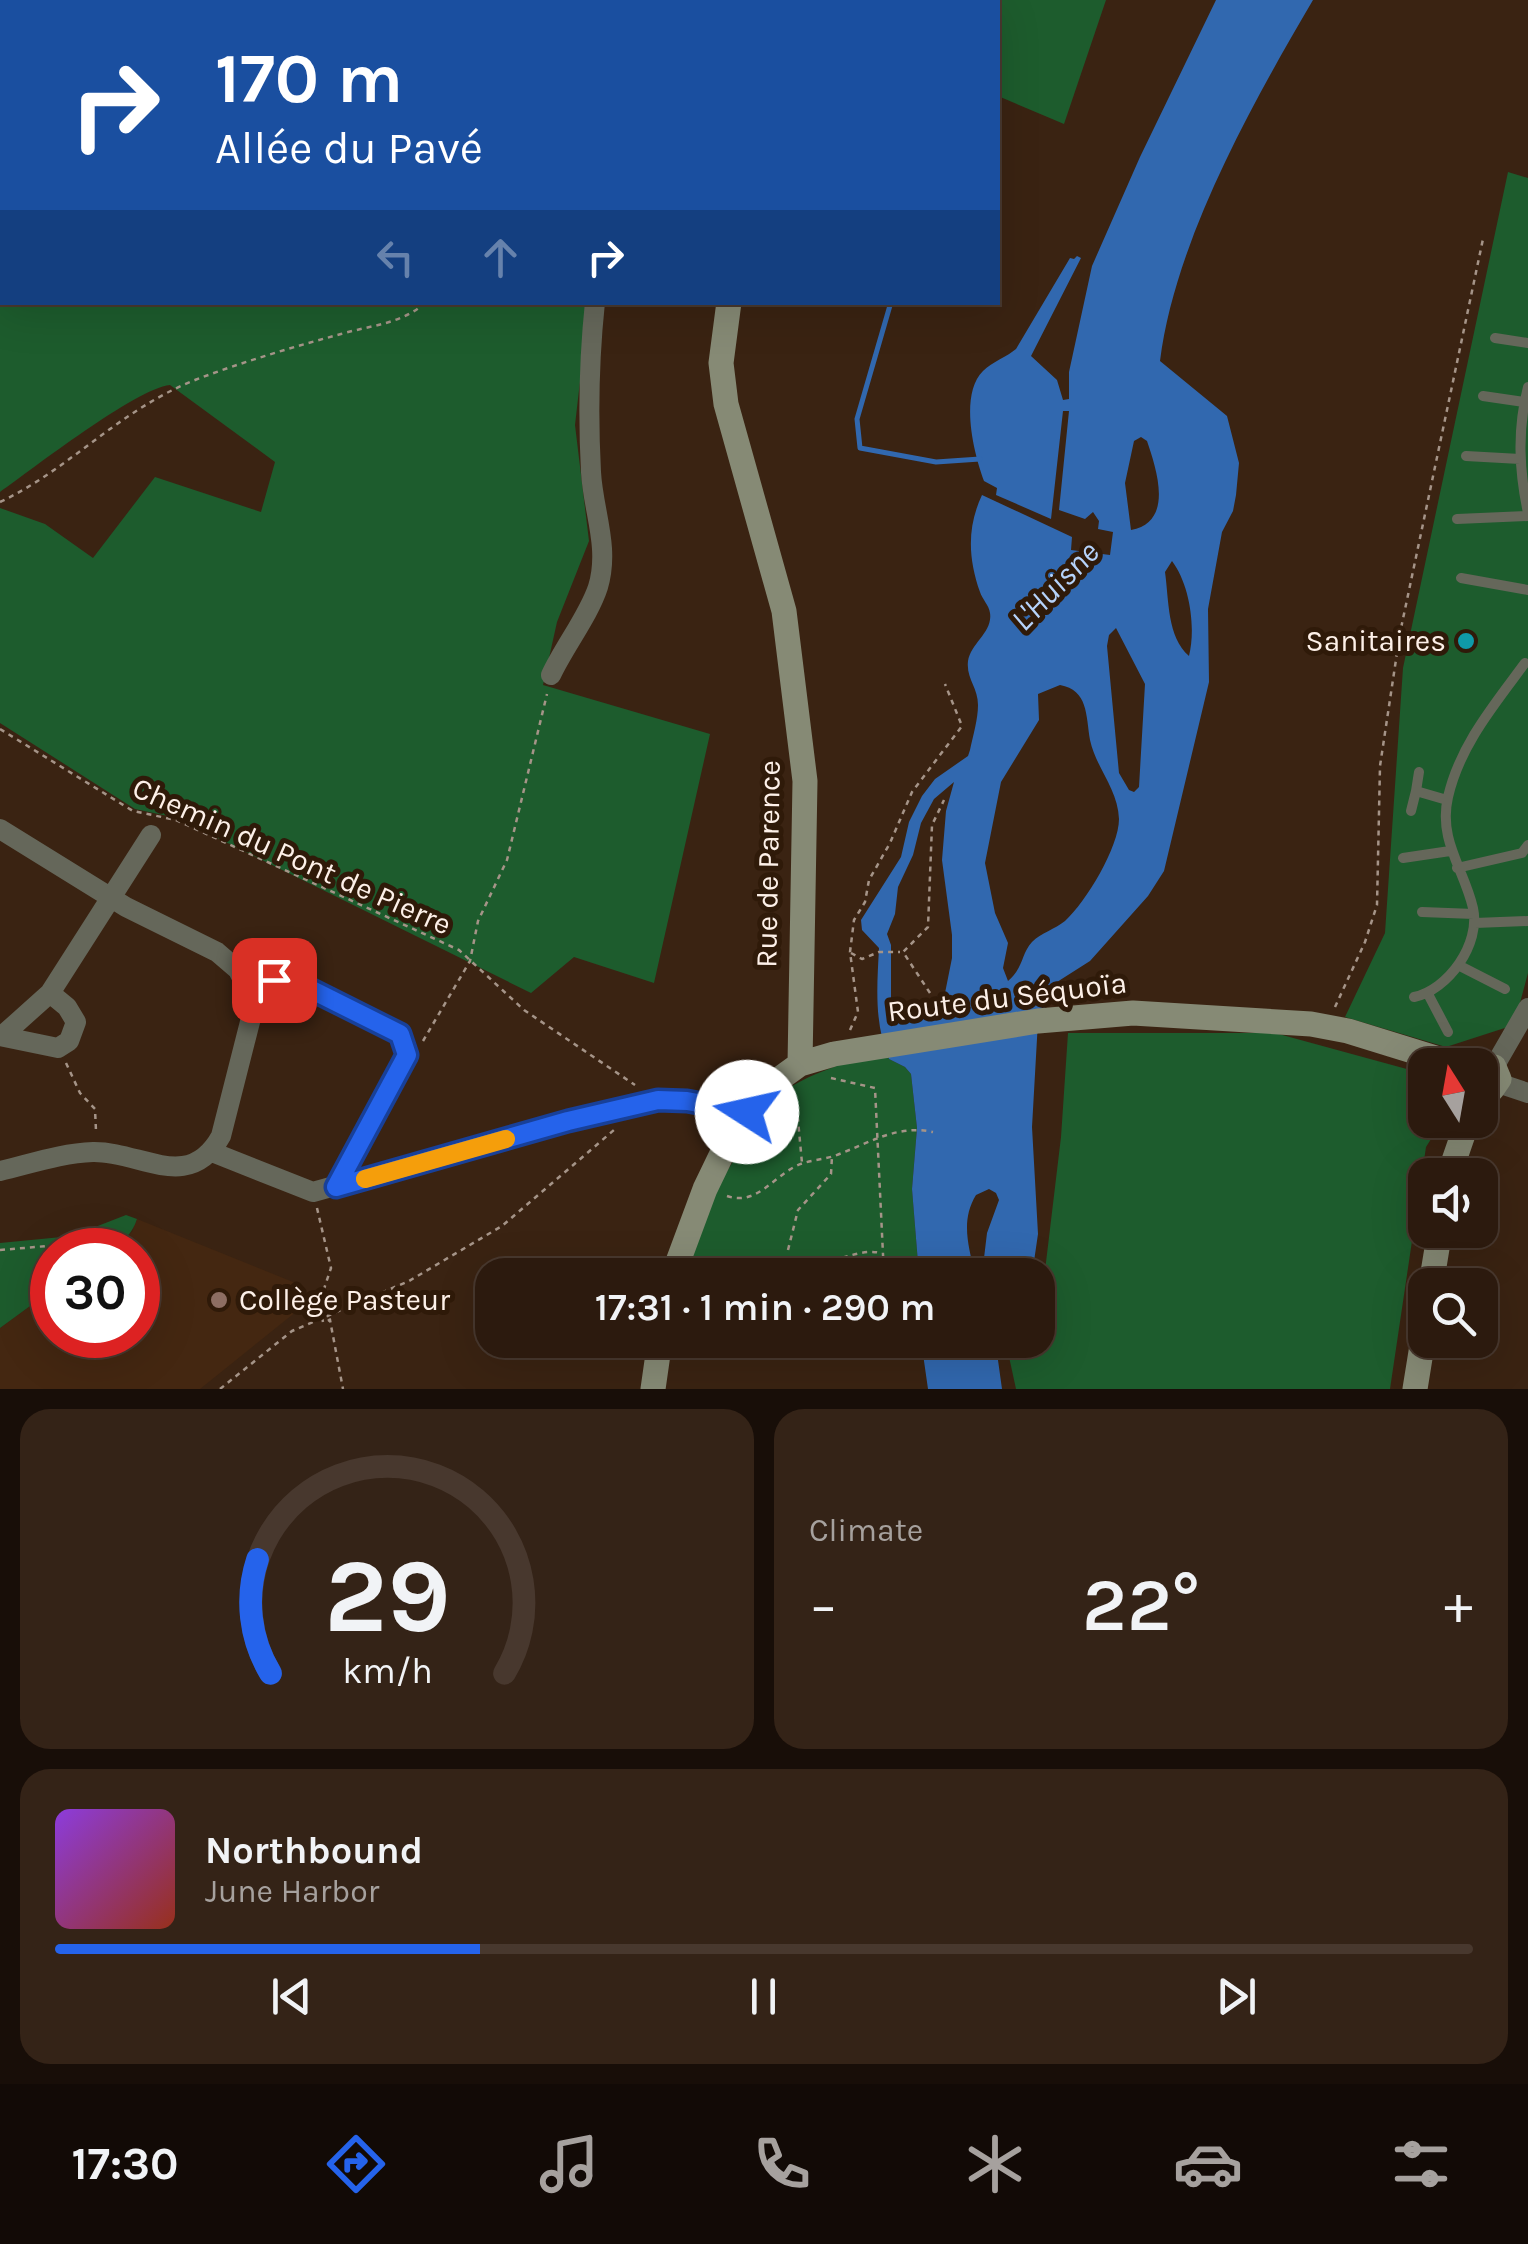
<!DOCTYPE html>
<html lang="en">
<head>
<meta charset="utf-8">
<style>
	body { margin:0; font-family:Karla,sans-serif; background:#342317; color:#f1f3f6; height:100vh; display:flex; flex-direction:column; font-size:38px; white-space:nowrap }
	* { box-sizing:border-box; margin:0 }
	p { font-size:32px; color:#a6a19e }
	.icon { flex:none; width:55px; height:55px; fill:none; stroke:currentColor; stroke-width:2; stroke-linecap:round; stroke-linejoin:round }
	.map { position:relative; height:1389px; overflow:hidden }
	.drawer { display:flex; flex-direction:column; gap:20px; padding:20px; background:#180e08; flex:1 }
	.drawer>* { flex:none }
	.top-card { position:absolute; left:0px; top:0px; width:1000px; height:305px; box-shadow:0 10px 40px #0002,0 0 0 2px #48382e; background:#1a4fa0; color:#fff; overflow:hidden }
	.needle { width:65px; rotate:349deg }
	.controls { position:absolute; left:1408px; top:1048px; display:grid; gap:20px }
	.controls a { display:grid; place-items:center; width:90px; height:90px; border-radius:20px; background:#2c1a0e; box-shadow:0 10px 40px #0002,0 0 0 2px #48382e; font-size:50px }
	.speed { position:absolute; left:30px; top:1228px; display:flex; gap:20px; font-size:50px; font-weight:700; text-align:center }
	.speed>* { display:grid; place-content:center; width:130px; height:130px; border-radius:50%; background:#2c1a0e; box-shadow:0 10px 40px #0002,0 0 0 2px #48382e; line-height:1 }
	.speed .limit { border:15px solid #d22; background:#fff; color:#111 }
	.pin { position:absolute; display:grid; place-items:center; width:85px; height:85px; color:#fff; margin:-42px; border-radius:20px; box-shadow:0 5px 15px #0006 }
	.me { position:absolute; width:110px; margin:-55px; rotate:280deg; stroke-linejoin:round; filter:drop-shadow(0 0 8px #0008) }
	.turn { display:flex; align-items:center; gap:35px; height:210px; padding:0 50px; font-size:45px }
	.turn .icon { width:130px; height:130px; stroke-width:2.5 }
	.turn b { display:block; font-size:70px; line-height:85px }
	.lanes { display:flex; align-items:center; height:95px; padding:0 50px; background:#0003; justify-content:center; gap:50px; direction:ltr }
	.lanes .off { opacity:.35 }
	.big { font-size:75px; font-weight:600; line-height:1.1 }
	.drawer .card { flex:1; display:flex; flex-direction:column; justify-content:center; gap:15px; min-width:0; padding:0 35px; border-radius:30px; background:#342317 }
	.drawer .dial { align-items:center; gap:0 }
	.dial svg { height:260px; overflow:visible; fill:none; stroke:#48382e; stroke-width:7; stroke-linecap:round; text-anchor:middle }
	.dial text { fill:#f1f3f6; stroke:none }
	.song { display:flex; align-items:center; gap:30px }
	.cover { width:120px; height:120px; border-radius:15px; background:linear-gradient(135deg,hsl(270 70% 55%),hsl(10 70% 35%)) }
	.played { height:10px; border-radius:5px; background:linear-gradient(90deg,#2563eb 30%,#48382e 30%) }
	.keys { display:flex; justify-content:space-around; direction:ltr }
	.heat { display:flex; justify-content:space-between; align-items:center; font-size:55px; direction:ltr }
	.drawer .tiles { flex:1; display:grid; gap:20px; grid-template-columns:1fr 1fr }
	.card:last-child { grid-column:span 2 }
	.trip { position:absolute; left:475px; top:1258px; width:580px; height:100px; border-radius:30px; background:#2c1a0e; box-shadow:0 10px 40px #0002,0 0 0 2px #48382e; font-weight:600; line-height:100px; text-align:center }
	.dock { display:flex; height:160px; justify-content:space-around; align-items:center; background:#120a06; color:#a6a19e }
	.dock .icon { width:70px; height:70px }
	.dock .selected { color:#2563eb }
	.dock b { font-size:45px; color:#f1f3f6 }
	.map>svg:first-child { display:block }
</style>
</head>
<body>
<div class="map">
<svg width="1528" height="1389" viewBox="0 0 1528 1389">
	<rect width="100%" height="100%" fill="#3a2312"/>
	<path fill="#442711" d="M137,1219L303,1286L297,1311L200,1389H0V1328L52,1290V1335H138V1250H108L132,1232Z"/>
	<path fill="#1d5c2d" d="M0,0H733L2,2V302L589,303L575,425L589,541L557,622L543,685L710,734L654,983L574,957L531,993L177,818L135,809L0,723V508L45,524L93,558L155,477L261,512L275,462L170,385C135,389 34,468 0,492Z
		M856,0H1106L1064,124L998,96V2H856Z
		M1508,172L1528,178V973L1514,1025L1446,1047L1345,1017L1385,933L1403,668Z
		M1068,1033H1275L1425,1074V1120H1443L1426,1147L1390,1389H1016L1008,1352L1017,1340H1038V1310L1041,1304L1061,1137Z
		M885,1050L889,1059L905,1067L911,1074L917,1128L912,1189L919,1275H745L687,1262L713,1194L769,1103C799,1075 846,1063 885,1050Z
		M126,1215L137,1219C125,1257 85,1250 52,1250V1290L0,1328V1243L72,1236Z"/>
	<path fill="#3168af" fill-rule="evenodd" d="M1216,0H1313C1252,104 1175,241 1160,361L1227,416L1239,463L1236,495L1233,511L1222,532L1208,609L1209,682L1164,871L1148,896L1090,961L1057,982L1038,1021L1032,1127L1038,1234L1032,1275H982L987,1233L999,1200L996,1193L989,1189L976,1195C960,1221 969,1247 975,1275H919L912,1189L917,1128L911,1074L905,1067L889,1059C874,1023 877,987 879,948L862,930L861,920L901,857L909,822L922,796L935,779L968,756L970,750C973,736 978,719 978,705C978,687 966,679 968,661C971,643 993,632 990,613C989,605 982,599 980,592C968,558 967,527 982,495L1072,537L1071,550L1110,555L1113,532L1098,529L1099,521L1093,512L1085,519L1059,510L1069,411H1063L1051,519L996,495L997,488L984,481C974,454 959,395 983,371C992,362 1008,356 1016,349L1070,258L1074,259L1077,256L1081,258L1031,356L1057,380L1063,400L1069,399V372L1092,266L1140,157ZM1141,437L1147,441C1156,468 1175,522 1131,530L1125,483L1134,441ZM1172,561C1190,585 1196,628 1189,656C1167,637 1169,600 1165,572ZM1116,628L1145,684L1139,787L1134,792L1129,790L1119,773L1107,646L1109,635ZM1060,685C1088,690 1086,715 1090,740C1096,768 1118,789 1119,819C1119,847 1086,902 1065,921C1055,929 1041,933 1032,942C1021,954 1024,967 1008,981L1003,968L1008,943L995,913L985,863L1001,782L1039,720L1038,694ZM954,782L946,811L942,860L952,935V958L945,993L935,998L933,1009L904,1021L896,1017L891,1005V945L887,934L895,914L898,887L913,855L921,823L934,799Z
		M921,1340H1005L997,1353L1002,1389H928Z"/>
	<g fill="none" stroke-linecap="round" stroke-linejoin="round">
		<path stroke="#3168af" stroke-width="5" d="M83,0L96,2
			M43,2L44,0
			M0,78H2
			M891,302L857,419L860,448L936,462L980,459"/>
		<path stroke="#a59488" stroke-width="2.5" stroke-dasharray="5 5" stroke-linecap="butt" d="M0,502C70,469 119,410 195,380C242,362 293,347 341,334C372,325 402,324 426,302
			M0,729L133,811L176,820L459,950L524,1010L635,1085
			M851,953L862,959L879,952H900
			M930,993L903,952L928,927L932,825L944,800
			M1335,1007L1365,942L1377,905L1380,766L1400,633L1483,239
			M850,1030L858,1012L850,952L854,920L865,902L869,880L890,843L912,792L962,726L945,684
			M423,1041L470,961L478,921L507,860L547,694
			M66,1063L80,1093L95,1109L96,1131
			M831,1078L875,1088L884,1275
			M786,1100L798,1120L802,1163
			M727,1196C756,1206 772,1178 796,1166C808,1160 822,1160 834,1156C868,1144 896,1124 933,1132
			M317,1208L331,1268L324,1289
			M0,1250L59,1245L62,1250
			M788,1250L798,1210L831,1174L832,1156
			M823,1259C844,1262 858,1248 881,1253
			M322,1317L323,1322L330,1320L343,1389
			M220,1389L292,1331L409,1281L502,1226L614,1130"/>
		<path stroke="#65675a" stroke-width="10" d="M1495,338L1528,343
			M1528,387C1517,430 1519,470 1528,513
			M1483,396L1524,402
			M1466,456L1520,459
			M1457,519L1528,516
			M1461,578L1528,590
			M1419,772L1416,791L1447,800
			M1411,811L1416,791
			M1403,858L1450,851
			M1457,868L1522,853L1528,845
			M1422,912L1474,914
			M1475,923L1528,921
			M1458,965L1505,989
			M1428,994L1448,1032
			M1414,997C1448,990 1481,944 1473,908C1464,869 1438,840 1448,797C1460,745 1494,705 1525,663"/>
		<path stroke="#65675a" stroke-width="20" d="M0,94H2
			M551,675C564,647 589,615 598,587C610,547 593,511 591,472C588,416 589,359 595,302
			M0,829L126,907L217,952L238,970L247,988L252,1014L221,1136C189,1194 141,1151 93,1152C62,1153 30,1164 0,1171
			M247,988L274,980H291L400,1035L407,1055L336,1187
			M0,1036L58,1048L69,1041L76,1022L67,1007L50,993
			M2,1036L50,993L151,835
			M1494,1067L1528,1008
			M1498,1083L1528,1093
			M212,1152L313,1192L568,1121L658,1100L687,1101L747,1112"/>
		<path stroke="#868a75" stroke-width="25" d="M835,2L836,0
			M729,302L721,363L726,404L784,611L805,781L800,1064
			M1480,1067H1494L1499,1079L1492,1089L1480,1088
			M1449,1175L1468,1120
			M673,1275L705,1189L732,1133L747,1112L771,1085L800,1064L834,1054L1038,1021L1133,1013L1311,1024L1348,1031L1458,1065
			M1431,1285L1440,1230
			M653,1389L660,1340
			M1415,1389L1425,1327"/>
		<path stroke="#a59488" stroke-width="2.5" stroke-dasharray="5 5" stroke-linecap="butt" d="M324,1289L330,1320"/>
	</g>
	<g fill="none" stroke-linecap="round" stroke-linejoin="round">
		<defs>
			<path id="route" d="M274,980L300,984L400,1034L407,1055L336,1187L568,1121L658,1100L687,1101L747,1112"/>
		</defs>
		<use href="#route" stroke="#184099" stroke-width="25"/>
		<use href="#route" stroke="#2563eb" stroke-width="18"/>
		<path stroke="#f59e0b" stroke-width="18" d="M365,1179L506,1139"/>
	</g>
	<circle fill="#0f9aa8" stroke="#2f1a09" stroke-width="4" cx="1466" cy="641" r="10"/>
	<circle fill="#8d6e63" stroke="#2f1a09" stroke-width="4" cx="219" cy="1300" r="10"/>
	<g text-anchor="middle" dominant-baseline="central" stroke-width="10" stroke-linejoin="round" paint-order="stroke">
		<g font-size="30" fill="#fdf0e8" stroke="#2f1a09" text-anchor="end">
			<text x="1446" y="641">Sanitaires</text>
			<text x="239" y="1300" text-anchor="start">Collège Pasteur</text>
		</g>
		<g font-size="30" fill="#fdf0e8" stroke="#2f1a09">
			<text transform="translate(292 856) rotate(24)">Chemin du Pont de Pierre</text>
			<text transform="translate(768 864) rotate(-89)">Rue de Parence</text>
			<text transform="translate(1007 997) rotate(-7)">Route du Séquoïa</text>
		</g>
		<g font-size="32" font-style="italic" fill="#b6d3fa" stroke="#2f1a09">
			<text transform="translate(1055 586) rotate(-46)">L'Huisne</text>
		</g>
	</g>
</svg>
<div class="controls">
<a><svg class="needle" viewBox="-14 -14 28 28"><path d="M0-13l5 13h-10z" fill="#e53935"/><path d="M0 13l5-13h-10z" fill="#a6a19e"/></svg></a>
<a><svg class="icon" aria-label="sound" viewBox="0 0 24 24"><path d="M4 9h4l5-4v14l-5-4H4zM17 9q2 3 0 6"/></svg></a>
<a><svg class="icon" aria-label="search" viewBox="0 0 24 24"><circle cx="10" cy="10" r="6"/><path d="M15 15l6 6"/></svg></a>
</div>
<div class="speed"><div class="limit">30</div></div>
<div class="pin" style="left:274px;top:980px;background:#d93025"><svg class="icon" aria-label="arrive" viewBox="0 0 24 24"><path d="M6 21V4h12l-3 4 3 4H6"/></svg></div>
<svg class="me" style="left:747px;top:1112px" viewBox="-20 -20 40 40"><circle r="19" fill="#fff"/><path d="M0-13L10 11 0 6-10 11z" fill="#2563eb"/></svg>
<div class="trip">17:31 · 1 min · 290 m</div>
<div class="top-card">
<div class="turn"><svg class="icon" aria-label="right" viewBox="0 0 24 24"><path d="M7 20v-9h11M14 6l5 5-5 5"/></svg><div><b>170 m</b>Allée du Pavé</div></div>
<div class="lanes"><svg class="icon off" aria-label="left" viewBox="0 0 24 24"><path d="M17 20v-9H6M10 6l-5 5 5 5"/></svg><svg class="icon off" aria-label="ahead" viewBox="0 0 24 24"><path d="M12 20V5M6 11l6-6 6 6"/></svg><svg class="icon" aria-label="right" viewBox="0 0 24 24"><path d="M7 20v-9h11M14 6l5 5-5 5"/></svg></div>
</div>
</div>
<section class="drawer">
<div class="tiles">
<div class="card dial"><svg viewBox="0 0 100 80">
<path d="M14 69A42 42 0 1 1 86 69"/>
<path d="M14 69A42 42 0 0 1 10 34" stroke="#2563eb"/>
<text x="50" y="56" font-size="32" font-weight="700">29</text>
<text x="50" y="72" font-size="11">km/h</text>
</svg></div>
<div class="card"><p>Climate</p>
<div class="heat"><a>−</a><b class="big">22°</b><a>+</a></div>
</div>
<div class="card">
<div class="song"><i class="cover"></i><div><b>Northbound</b><p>June Harbor</p></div></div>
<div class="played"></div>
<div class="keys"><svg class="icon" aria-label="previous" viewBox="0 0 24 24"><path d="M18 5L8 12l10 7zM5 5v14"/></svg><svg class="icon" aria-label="pause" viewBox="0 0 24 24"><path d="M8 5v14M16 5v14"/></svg><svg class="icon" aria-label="next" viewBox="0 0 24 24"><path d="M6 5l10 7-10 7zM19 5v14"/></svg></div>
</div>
</div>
</section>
<nav class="dock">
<b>17:30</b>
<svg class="icon selected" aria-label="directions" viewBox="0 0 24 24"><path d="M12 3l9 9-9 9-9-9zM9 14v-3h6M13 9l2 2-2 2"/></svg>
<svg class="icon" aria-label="music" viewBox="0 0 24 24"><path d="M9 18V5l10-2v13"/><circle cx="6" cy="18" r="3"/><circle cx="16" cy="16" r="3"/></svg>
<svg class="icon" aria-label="phone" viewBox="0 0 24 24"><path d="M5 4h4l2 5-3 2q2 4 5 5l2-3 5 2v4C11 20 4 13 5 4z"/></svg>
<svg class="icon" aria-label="climate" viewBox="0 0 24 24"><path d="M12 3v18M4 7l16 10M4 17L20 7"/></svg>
<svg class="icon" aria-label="car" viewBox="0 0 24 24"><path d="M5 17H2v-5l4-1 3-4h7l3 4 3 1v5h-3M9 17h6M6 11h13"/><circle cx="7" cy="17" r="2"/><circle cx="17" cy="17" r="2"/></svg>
<svg class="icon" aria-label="filters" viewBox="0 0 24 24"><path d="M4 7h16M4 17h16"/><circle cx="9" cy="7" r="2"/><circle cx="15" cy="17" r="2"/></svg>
</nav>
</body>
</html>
